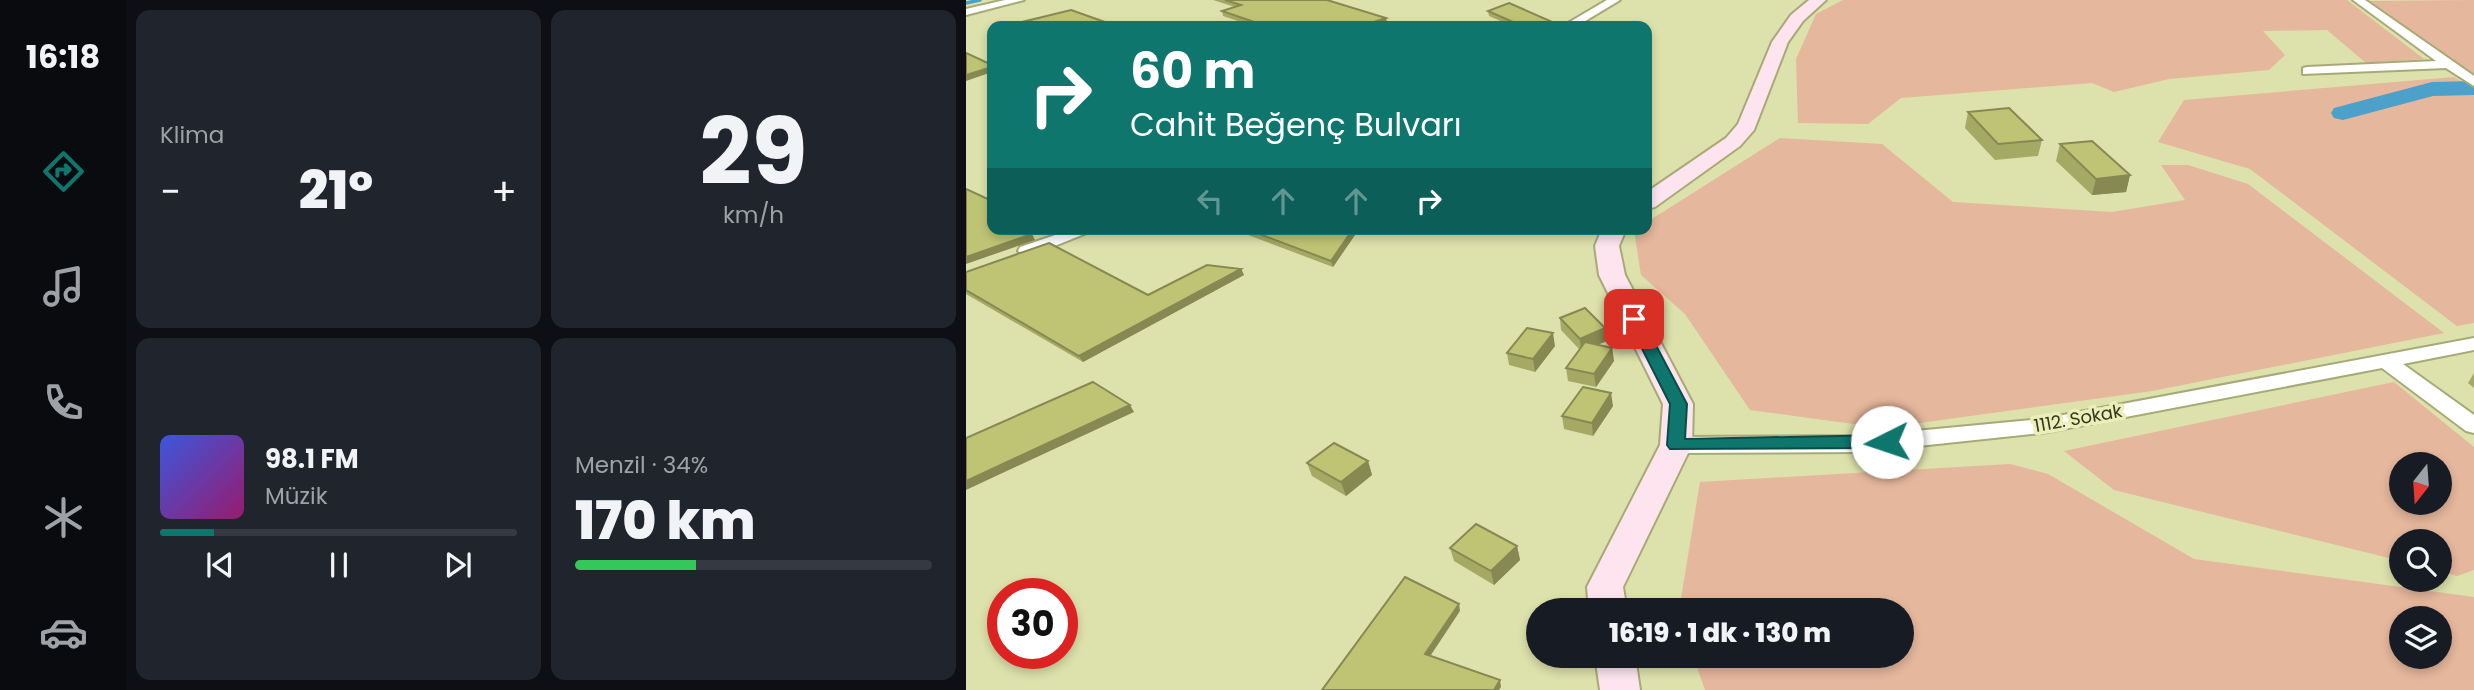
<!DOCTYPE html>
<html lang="tr">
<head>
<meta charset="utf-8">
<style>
	body { margin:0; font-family:Poppins,sans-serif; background:#20242c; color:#f1f3f6; height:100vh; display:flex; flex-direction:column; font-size:26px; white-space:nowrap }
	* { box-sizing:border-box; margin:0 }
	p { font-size:23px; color:#9ea1a6 }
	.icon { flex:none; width:38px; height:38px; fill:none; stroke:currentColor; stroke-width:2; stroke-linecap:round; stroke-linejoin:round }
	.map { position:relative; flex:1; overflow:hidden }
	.details { display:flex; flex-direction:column; gap:10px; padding:10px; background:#0d0f14; width:840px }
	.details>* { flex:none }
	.guide { position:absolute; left:21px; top:21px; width:665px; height:214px; border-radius:14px; box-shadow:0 4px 10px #0003; background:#0f766e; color:#fff; overflow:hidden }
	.needle { width:46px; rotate:197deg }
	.buttons { position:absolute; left:1423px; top:452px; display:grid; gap:14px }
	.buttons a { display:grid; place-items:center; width:63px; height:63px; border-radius:50%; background:#171b24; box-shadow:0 4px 10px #0003; font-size:35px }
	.speed { position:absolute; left:21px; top:578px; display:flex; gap:14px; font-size:35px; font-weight:700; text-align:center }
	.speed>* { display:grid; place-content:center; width:91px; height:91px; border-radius:50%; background:#171b24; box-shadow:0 4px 10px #0003; line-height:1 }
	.speed .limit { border:10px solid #d22; background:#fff; color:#111 }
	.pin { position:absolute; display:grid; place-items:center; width:60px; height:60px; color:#fff; margin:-30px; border-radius:14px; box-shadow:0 4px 10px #0006 }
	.me { position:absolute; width:77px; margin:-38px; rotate:266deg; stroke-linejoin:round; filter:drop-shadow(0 0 5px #0008) }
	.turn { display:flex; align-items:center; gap:24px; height:147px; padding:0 28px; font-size:32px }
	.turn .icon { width:91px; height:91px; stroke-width:2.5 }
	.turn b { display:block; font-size:49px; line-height:60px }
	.lanes { display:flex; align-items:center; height:66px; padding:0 28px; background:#0003; justify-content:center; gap:35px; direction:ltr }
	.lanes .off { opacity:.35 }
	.big { font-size:52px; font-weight:800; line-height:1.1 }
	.details .tile { flex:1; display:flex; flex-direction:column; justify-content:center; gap:10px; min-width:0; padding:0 24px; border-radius:14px; background:#20242c }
	.details .dial { align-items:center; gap:0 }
	.dial b { font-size:91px; line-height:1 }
	.song { display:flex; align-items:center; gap:21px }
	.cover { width:84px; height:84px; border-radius:10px; background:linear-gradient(135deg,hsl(230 70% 55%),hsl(320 70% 35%)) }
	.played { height:7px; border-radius:4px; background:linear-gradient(90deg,#0f766e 15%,#363941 15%) }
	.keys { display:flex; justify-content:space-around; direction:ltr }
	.heat { display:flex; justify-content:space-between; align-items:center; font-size:38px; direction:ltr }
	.charge { height:10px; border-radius:5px; background:linear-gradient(90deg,#34c759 34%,#363941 0) }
	.details .tiles { flex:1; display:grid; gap:10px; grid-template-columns:repeat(2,1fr) }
	.trip { position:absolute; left:560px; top:598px; width:388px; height:70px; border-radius:35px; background:#171b24; box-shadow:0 4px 10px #0003; font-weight:800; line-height:70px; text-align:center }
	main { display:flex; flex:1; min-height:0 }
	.menu { display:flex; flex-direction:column; width:126px; justify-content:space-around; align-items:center; background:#090b0e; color:#9ea1a6 }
	.menu .icon { width:49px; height:49px }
	.menu .on { color:#0f766e }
	.menu b { font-size:32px; color:#f1f3f6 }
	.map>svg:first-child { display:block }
</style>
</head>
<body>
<main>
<nav class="menu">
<b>16:18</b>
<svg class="icon on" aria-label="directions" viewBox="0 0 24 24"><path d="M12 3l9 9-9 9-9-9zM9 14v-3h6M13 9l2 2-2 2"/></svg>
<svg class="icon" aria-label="music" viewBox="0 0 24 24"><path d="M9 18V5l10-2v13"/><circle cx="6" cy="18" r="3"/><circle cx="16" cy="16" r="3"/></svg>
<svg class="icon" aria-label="phone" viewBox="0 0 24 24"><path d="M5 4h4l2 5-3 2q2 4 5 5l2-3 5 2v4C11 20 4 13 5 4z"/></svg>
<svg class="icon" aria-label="climate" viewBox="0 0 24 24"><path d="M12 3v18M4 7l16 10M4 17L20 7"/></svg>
<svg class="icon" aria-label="car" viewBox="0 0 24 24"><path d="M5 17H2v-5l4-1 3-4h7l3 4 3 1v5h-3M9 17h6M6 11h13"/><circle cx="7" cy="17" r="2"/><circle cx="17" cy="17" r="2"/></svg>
</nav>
<section class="details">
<div class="tiles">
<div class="tile"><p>Klima</p>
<div class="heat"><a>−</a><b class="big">21°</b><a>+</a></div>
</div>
<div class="tile dial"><b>29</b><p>km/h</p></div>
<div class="tile">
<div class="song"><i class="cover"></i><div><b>98.1 FM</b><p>Müzik</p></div></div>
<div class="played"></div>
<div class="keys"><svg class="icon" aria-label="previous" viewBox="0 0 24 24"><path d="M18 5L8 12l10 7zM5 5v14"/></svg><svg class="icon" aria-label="pause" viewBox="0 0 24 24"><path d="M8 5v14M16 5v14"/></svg><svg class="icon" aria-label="next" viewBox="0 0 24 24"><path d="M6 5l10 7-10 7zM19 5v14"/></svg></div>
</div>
<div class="tile"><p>Menzil · 34%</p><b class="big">170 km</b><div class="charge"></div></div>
</div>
</section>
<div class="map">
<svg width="1508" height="690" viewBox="0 0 1508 690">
	<rect width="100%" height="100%" fill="#dde1ab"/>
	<path fill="#e5b79c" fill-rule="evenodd" d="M877,0H1381L1458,59L1400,63L1361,30L1297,31L1319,55L1303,70L1203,79L1148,92L1126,83L935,98L902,124L832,123L830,59L850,14Z
		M1508,0V73H1502L1404,1Z
		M1488,77L1508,89V323L1491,326L1284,169L1192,142L1218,100Z
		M814,138L916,144L987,202L1146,212L1219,200L1195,165H1222L1282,184L1478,333L1186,391L917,428L784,410L719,314L675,275L668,230L681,229V222Z
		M1428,382L1508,447V570L1491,576L1474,571V541H1435V561L1148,490L1098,451ZM1435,464H1474V502H1435Z
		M1044,464L1082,474L1228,559L1508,597V690H739L727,656H936V611H713L734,482ZM1435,618H1474V656H1435Z"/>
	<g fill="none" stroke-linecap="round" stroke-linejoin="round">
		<path stroke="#4ba1ca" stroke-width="3.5" d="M0,3L14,0"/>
		<path fill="#4ba1ca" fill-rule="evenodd" d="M1508,81V95L1467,96L1377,120L1368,118L1365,113L1368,108L1466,82Z"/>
		<defs>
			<path id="minor" d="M39,0H58L0,15V9Z
				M641,0H654L611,26H597Z
				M1387,0H1399L1508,76V86L1480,68L1337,74V68L1341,67L1470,61Z
				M107,229H131L66,255L60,256L52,251L54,247Z
				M1508,338V350L1437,364L1508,415V433L1500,431L1416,368L1076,433L896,452L710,453L702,450L699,445L702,440L710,437L896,436L1076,419Z"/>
			<path id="secondary" d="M843,0H860L837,21L822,42L788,130L774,146L689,207L681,209V192L760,138L772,124L806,42L825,15Z
				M636,229H660L653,246L659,275L727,404L726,445L657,587L661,611H623L621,587L694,445L697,404L633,275L629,246Z
				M629,656H669L674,690H634Z"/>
		</defs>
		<use href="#minor" stroke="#a7aa76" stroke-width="4"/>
		<use href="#secondary" stroke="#a7aa76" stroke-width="4"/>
		<use href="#minor" fill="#fff" fill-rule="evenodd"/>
		<use href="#secondary" fill="#fde4ef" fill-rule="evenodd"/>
	</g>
	<path fill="#a4a964" d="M247,0H361L420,18L421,23L411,26H287L257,16L256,11L269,7Z
		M522,11L591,24V26H546L523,16Z
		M1002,112L1076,140L1072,156L1029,160L999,128Z
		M1094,144L1164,175L1160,192L1126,195L1090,161Z
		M266,229H401L397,234L391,232L367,267Z
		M275,269L278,275L117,362L0,294V272L182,295Z
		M594,318L641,341L632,345L646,348L648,361L630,387L602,381L600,368L614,350L595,330Z
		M589,346L569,372L543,365L541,353Z
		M1508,373V388L1502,383Z
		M647,406L627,436L598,429L596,416Z
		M402,461L406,475L380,496L346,476L341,463Z
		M551,546L554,560L528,585L488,561L484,548Z"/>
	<path fill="#868951" d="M420,18L421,23L411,26H396Z
		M26,67V72L0,81V75Z
		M1164,175L1160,192L1126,195L1130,179Z
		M387,229H391V232L367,267L365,261Z
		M66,234L69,240L0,264V257Z
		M275,269L278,275L117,362L113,356Z
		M639,328L641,341L615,351L614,339Z
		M587,333L589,346L569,372L567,359Z
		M646,348L648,361L630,387L628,374Z
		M645,393L647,406L627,436L626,423Z
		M164,405L168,412L0,490V481Z
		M402,461L406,475L380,496L375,482Z
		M551,546L554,560L528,585L525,571Z
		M493,604L494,611L461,661L459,654Z
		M534,680L535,687L533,690H528Z"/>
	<path fill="#bfc474" stroke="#868951" stroke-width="2" d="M259,0H361L420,18L396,26H300L256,11L275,5Z
		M543,3L591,24L585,26H556L522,11Z
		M105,10L150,26H67L56,22Z
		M0,53L26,65V67L0,75Z
		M1043,108L1076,140L1032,144L1002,112Z
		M1126,141L1164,175L1130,179L1094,144Z
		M0,189L26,201V229H57L66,234L0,257Z
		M280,229H387L365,261Z
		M83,243L182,295L241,265L275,269L113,356L0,290V272Z
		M619,308L639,328L614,339L594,318Z
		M561,328L587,333L567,359L541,353Z
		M619,342L646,348L628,374L600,368Z
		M127,382L164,405L0,481V438Z
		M617,387L645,393L626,423L596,416Z
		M368,443L402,461L375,482L341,463Z
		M510,524L551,546L525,571L484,548Z
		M439,577L493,604L459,654L534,680L528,690H356Z"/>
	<path fill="#0f766e" stroke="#0a4d48" stroke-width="2" d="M668,314L676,319L721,404L719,439L921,435L930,442L921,448L704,449L701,445L704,404L661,319Z"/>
	<g text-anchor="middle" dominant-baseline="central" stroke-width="7" stroke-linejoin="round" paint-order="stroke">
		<g font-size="18" fill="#353621" stroke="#eaefb8">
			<text transform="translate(1112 418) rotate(-10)">1112. Sokak</text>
		</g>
	</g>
</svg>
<div class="buttons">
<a><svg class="needle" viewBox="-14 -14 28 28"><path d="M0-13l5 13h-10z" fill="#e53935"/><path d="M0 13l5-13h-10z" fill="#9ea1a6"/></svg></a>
<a><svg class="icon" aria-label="search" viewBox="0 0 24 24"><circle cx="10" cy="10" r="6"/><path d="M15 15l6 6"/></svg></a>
<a><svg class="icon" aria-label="layers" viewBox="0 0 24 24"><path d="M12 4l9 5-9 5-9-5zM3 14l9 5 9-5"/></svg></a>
</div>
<div class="speed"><div class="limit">30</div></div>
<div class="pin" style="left:668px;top:319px;background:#d93025"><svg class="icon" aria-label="arrive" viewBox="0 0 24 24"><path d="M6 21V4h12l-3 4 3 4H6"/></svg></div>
<svg class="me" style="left:921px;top:442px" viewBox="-20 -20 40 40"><circle r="19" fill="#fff"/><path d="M0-13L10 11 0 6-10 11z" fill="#0f766e"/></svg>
<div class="trip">16:19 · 1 dk · 130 m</div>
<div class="guide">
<div class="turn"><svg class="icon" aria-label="right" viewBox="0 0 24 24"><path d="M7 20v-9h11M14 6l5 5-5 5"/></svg><div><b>60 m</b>Cahit Beğenç Bulvarı</div></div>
<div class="lanes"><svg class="icon off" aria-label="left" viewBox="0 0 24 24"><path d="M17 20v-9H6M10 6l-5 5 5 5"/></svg><svg class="icon off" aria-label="ahead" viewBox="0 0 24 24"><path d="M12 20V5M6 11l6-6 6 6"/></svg><svg class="icon off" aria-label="ahead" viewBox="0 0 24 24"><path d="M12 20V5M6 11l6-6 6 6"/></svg><svg class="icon" aria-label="right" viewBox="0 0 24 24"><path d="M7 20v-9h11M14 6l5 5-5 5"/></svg></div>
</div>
</div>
</main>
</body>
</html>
